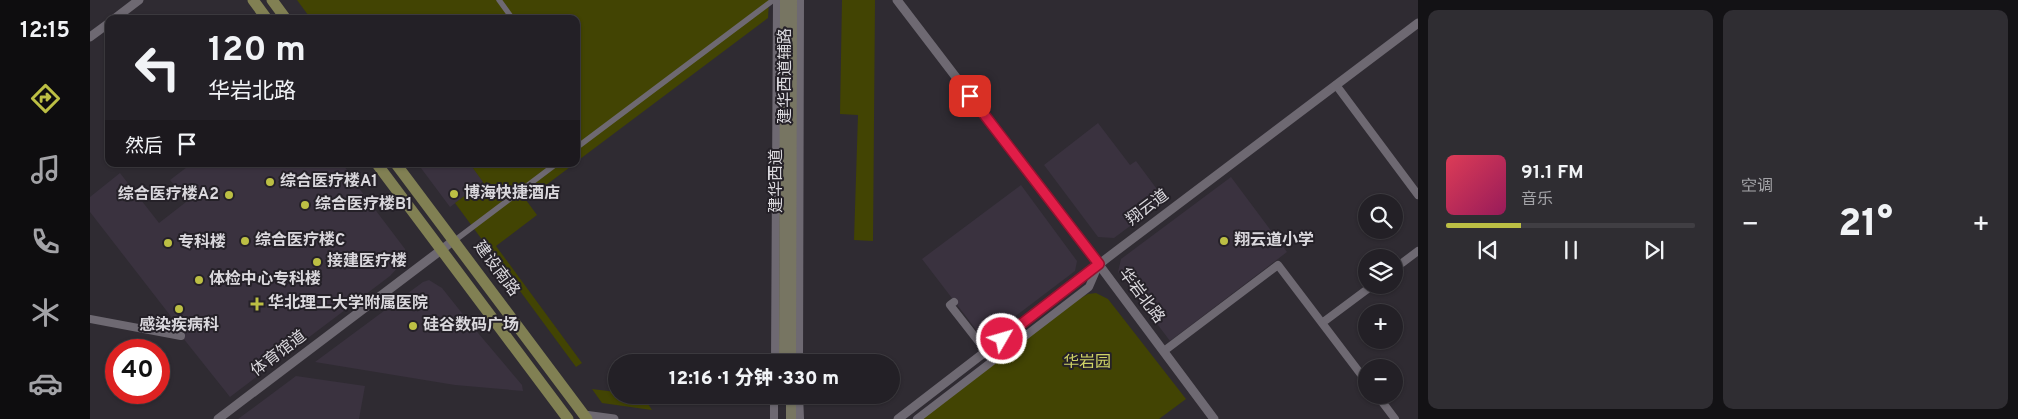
<!DOCTYPE html>
<html lang="zh">
<head>
<meta charset="utf-8">
<style>
	body { margin:0; font-family:Overpass,"Noto Sans SC",sans-serif; background:#2f2d32; color:#f1f3f6; height:100vh; display:flex; flex-direction:column; font-size:19px; white-space:nowrap }
	* { box-sizing:border-box; margin:0 }
	p { font-size:16px; color:#a3a3a7 }
	.icon { flex:none; width:28px; height:28px; fill:none; stroke:currentColor; stroke-width:2; stroke-linecap:round; stroke-linejoin:round }
	.map { position:relative; flex:1; overflow:hidden }
	.sheet { display:flex; flex-direction:column; gap:10px; padding:10px; background:#131215; width:600px }
	.sheet>* { flex:none }
	.banner { position:absolute; left:15px; top:15px; width:475px; height:152px; border-radius:10px; box-shadow:0 1px 4px #0004,0 0 0 1px #403e43; background:#232026; color:#f1f3f6; overflow:hidden }
	.controls { position:absolute; left:1268px; top:194px; display:grid; gap:10px }
	.controls a { display:grid; place-items:center; width:45px; height:45px; border-radius:50%; background:#232026; box-shadow:0 1px 4px #0004,0 0 0 1px #403e43; font-size:25px }
	.speed { position:absolute; left:15px; top:339px; display:flex; gap:10px; font-size:25px; font-weight:700; text-align:center }
	.speed>* { display:grid; place-content:center; width:65px; height:65px; border-radius:50%; background:#232026; box-shadow:0 1px 4px #0004,0 0 0 1px #403e43; line-height:1 }
	.speed .limit { border:8px solid #d22; background:#fff; color:#111 }
	.pin { position:absolute; display:grid; place-items:center; width:42px; height:42px; color:#fff; margin:-21px; border-radius:10px; box-shadow:0 2px 8px #0006 }
	.me { position:absolute; width:55px; margin:-28px; rotate:52deg; stroke-linejoin:round; filter:drop-shadow(0 0 4px #0008) }
	.turn { display:flex; align-items:center; gap:18px; height:105px; padding:0 20px; font-size:22px }
	.turn .icon { width:65px; height:65px; stroke-width:2.5 }
	.turn b { display:block; font-size:35px; line-height:42px }
	.then { display:flex; align-items:center; height:48px; padding:0 20px; background:#0003; gap:10px; font-size:19px }
	.big { font-size:38px; font-weight:800; line-height:1.1 }
	.sheet .tile { flex:1; display:flex; flex-direction:column; justify-content:center; gap:8px; min-width:0; padding:0 18px; border-radius:10px; background:#2f2d32 }
	.song { display:flex; align-items:center; gap:15px }
	.cover { width:60px; height:60px; border-radius:8px; background:linear-gradient(135deg,hsl(350 70% 55%),hsl(330 70% 35%)) }
	.played { height:5px; border-radius:2px; background:linear-gradient(90deg,#bcbf44 30%,#403e43 30%) }
	.keys { display:flex; justify-content:space-around; direction:ltr }
	.heat { display:flex; justify-content:space-between; align-items:center; font-size:28px; direction:ltr }
	.sheet .tiles { flex:1; display:grid; gap:10px; grid-template-columns:repeat(2,1fr) }
	.trip { position:absolute; left:518px; top:354px; width:292px; height:50px; border-radius:25px; background:#232026; box-shadow:0 1px 4px #0004,0 0 0 1px #403e43; font-weight:800; line-height:50px; text-align:center }
	main { display:flex; flex:1; min-height:0 }
	.menu { display:flex; flex-direction:column; width:90px; justify-content:space-around; align-items:center; background:#0e0d0f; color:#a3a3a7 }
	.menu .icon { width:35px; height:35px }
	.menu .on { color:#bcbf44 }
	.menu b { font-size:22px; color:#f1f3f6 }
	.map>svg:first-child { display:block }
</style>
</head>
<body>
<main>
<nav class="menu">
<b>12:15</b>
<svg class="icon on" aria-label="directions" viewBox="0 0 24 24"><path d="M12 3l9 9-9 9-9-9zM9 14v-3h6M13 9l2 2-2 2"/></svg>
<svg class="icon" aria-label="music" viewBox="0 0 24 24"><path d="M9 18V5l10-2v13"/><circle cx="6" cy="18" r="3"/><circle cx="16" cy="16" r="3"/></svg>
<svg class="icon" aria-label="phone" viewBox="0 0 24 24"><path d="M5 4h4l2 5-3 2q2 4 5 5l2-3 5 2v4C11 20 4 13 5 4z"/></svg>
<svg class="icon" aria-label="climate" viewBox="0 0 24 24"><path d="M12 3v18M4 7l16 10M4 17L20 7"/></svg>
<svg class="icon" aria-label="car" viewBox="0 0 24 24"><path d="M5 17H2v-5l4-1 3-4h7l3 4 3 1v5h-3M9 17h6M6 11h13"/><circle cx="7" cy="17" r="2"/><circle cx="17" cy="17" r="2"/></svg>
</nav>
<div class="map">
<svg width="1328" height="419" viewBox="0 0 1328 419">
	<rect width="100%" height="100%" fill="#2f2b32"/>
	<path fill="#3a323f" d="M1008,123L1040,165L1046,161L1075,200L1024,238L1008,237L954,165Z
		M101,164H253L268,187L315,249V257L312,263L300,276L140,397L93,338V332L0,212V197L30,173L69,223L96,202L94,197L80,180Z
		M328,164H380L394,182L360,207Z
		M1141,177L1197,252L1080,341L1028,272L1031,259Z
		M931,185L987,261L985,271L894,340L832,259Z
		M339,280L352,288L383,327L432,385L433,391L365,385L225,362L333,282Z
		M206,376L275,386L269,419H148Z"/>
	<path fill="#424403" d="M207,0H679L678,18L486,162V19H221Z
		M752,0H785L783,241L764,240L768,115L750,114Z
		M380,164H484L436,200L447,215L406,246L492,363L486,367L365,203L393,182Z
		M1006,293L1018,299L1096,399L1069,419H828L989,299L998,294Z
		M502,389L526,392V395H552L562,410L512,403Z"/>
	<g fill="none" stroke-linecap="round" stroke-linejoin="round">
		<path stroke="#6e6972" stroke-width="5.5" d="M409,0L422,18
			M486,148L682,1
			M364,241L466,164"/>
		<path stroke="#6e6972" stroke-width="8" d="M1246,85L1328,195
			M1304,269L1328,251
			M864,302L860,305L896,351
			M0,319L91,336
			M1232,323L1276,381
			M1074,351L1188,265L1232,323L1283,285
			M685,362L687,0
			M709,362L710,0
			M709,395L710,419
			M1287,395L1305,419
			M684,419V395
			M827,419L999,287L1009,264"/>
		<path stroke="#6e6972" stroke-width="9" d="M807,0L998,250L1124,419
			M24,19L49,0
			M0,37L19,23
			M494,415L524,419
			M128,419L363,241
			M808,419L1025,252L1328,23"/>
		<path stroke="#777562" stroke-width="10" d="M694,362L695,0
			M701,362L702,0
			M701,419V395"/>
		<path stroke="#818053" stroke-width="11" d="M163,0L177,19
			M182,0L196,19
			M287,164L478,419
			M306,164L497,419"/>
	</g>
	<g fill="none" stroke-linecap="round" stroke-linejoin="round">
		<defs>
			<path id="route" d="M880,96L1009,264L912,339"/>
		</defs>
		<use href="#route" stroke="#92132f" stroke-width="12"/>
		<use href="#route" stroke="#e11d48" stroke-width="9"/>
	</g>
	<g fill="#bcbf44" stroke="#252128" stroke-width="2">
		<circle cx="180" cy="182" r="5"/>
		<circle cx="364" cy="194" r="5"/>
		<circle cx="139" cy="195" r="5"/>
		<circle cx="215" cy="205" r="5"/>
		<circle cx="155" cy="241" r="5"/>
		<circle cx="1134" cy="241" r="5"/>
		<circle cx="78" cy="243" r="5"/>
		<circle cx="227" cy="262" r="5"/>
		<circle cx="109" cy="280" r="5"/>
		<path d="M164.5 296.5h5v5h5v5h-5v5h-5v-5h-5v-5h5z"/>
		<circle cx="89" cy="309" r="5"/>
		<circle cx="323" cy="326" r="5"/>
	</g>
	<g text-anchor="middle" dominant-baseline="central" stroke-width="4" stroke-linejoin="round" paint-order="stroke">
		<g font-size="16" fill="#dad8dd" stroke="#252128">
			<text transform="translate(696 76) rotate(-90)">建华西道辅路</text>
			<text transform="translate(687 181) rotate(-90)">建华西道</text>
			<text transform="translate(1058 208) rotate(-37)">翔云道</text>
			<text transform="translate(406 269) rotate(53)">建设南路</text>
			<text transform="translate(1051 296) rotate(53)">华岩北路</text>
			<text transform="translate(189 354) rotate(-37)">体育馆道</text>
		</g>
		<g font-size="16" font-weight="bold" fill="#dad8dd" stroke="#252128" text-anchor="start">
			<text x="190" y="182">综合医疗楼A1</text>
			<text x="374" y="194">博海快捷酒店</text>
			<text x="129" y="195" text-anchor="end">综合医疗楼A2</text>
			<text x="225" y="205">综合医疗楼B1</text>
			<text x="165" y="241">综合医疗楼C</text>
			<text x="1144" y="241">翔云道小学</text>
			<text x="88" y="243">专科楼</text>
			<text x="237" y="262">接建医疗楼</text>
			<text x="119" y="280">体检中心专科楼</text>
			<text x="178" y="304">华北理工大学附属医院</text>
			<text x="89" y="326" text-anchor="middle">感染疾病科</text>
			<text x="333" y="326">硅谷数码广场</text>
		</g>
		<g font-size="16" fill="#cfd366" stroke="#252128">
			<text x="997" y="363">华岩园</text>
		</g>
	</g>
</svg>
<div class="controls">
<a><svg class="icon" aria-label="search" viewBox="0 0 24 24"><circle cx="10" cy="10" r="6"/><path d="M15 15l6 6"/></svg></a>
<a><svg class="icon" aria-label="layers" viewBox="0 0 24 24"><path d="M12 4l9 5-9 5-9-5zM3 14l9 5 9-5"/></svg></a>
<a>+</a>
<a>−</a>
</div>
<div class="speed"><div class="limit">40</div></div>
<div class="pin" style="left:880px;top:96px;background:#d93025"><svg class="icon" aria-label="arrive" viewBox="0 0 24 24"><path d="M6 21V4h12l-3 4 3 4H6"/></svg></div>
<svg class="me" style="left:912px;top:339px" viewBox="-20 -20 40 40"><circle r="17" fill="#e11d48" stroke="#fff" stroke-width="3"/><path d="M0-11L8 9 0 5-8 9z" fill="#fff"/></svg>
<div class="trip">12:16 · 1 分钟 · 330 m</div>
<div class="banner">
<div class="turn"><svg class="icon" aria-label="left" viewBox="0 0 24 24"><path d="M17 20v-9H6M10 6l-5 5 5 5"/></svg><div><b>120 m</b>华岩北路</div></div>
<div class="then">然后<svg class="icon" aria-label="arrive" viewBox="0 0 24 24"><path d="M6 21V4h12l-3 4 3 4H6"/></svg></div>
</div>
</div>
<section class="sheet">
<div class="tiles">
<div class="tile">
<div class="song"><i class="cover"></i><div><b>91.1 FM</b><p>音乐</p></div></div>
<div class="played"></div>
<div class="keys"><svg class="icon" aria-label="previous" viewBox="0 0 24 24"><path d="M18 5L8 12l10 7zM5 5v14"/></svg><svg class="icon" aria-label="pause" viewBox="0 0 24 24"><path d="M8 5v14M16 5v14"/></svg><svg class="icon" aria-label="next" viewBox="0 0 24 24"><path d="M6 5l10 7-10 7zM19 5v14"/></svg></div>
</div>
<div class="tile"><p>空调</p>
<div class="heat"><a>−</a><b class="big">21°</b><a>+</a></div>
</div>
</div>
</section>
</main>
</body>
</html>
